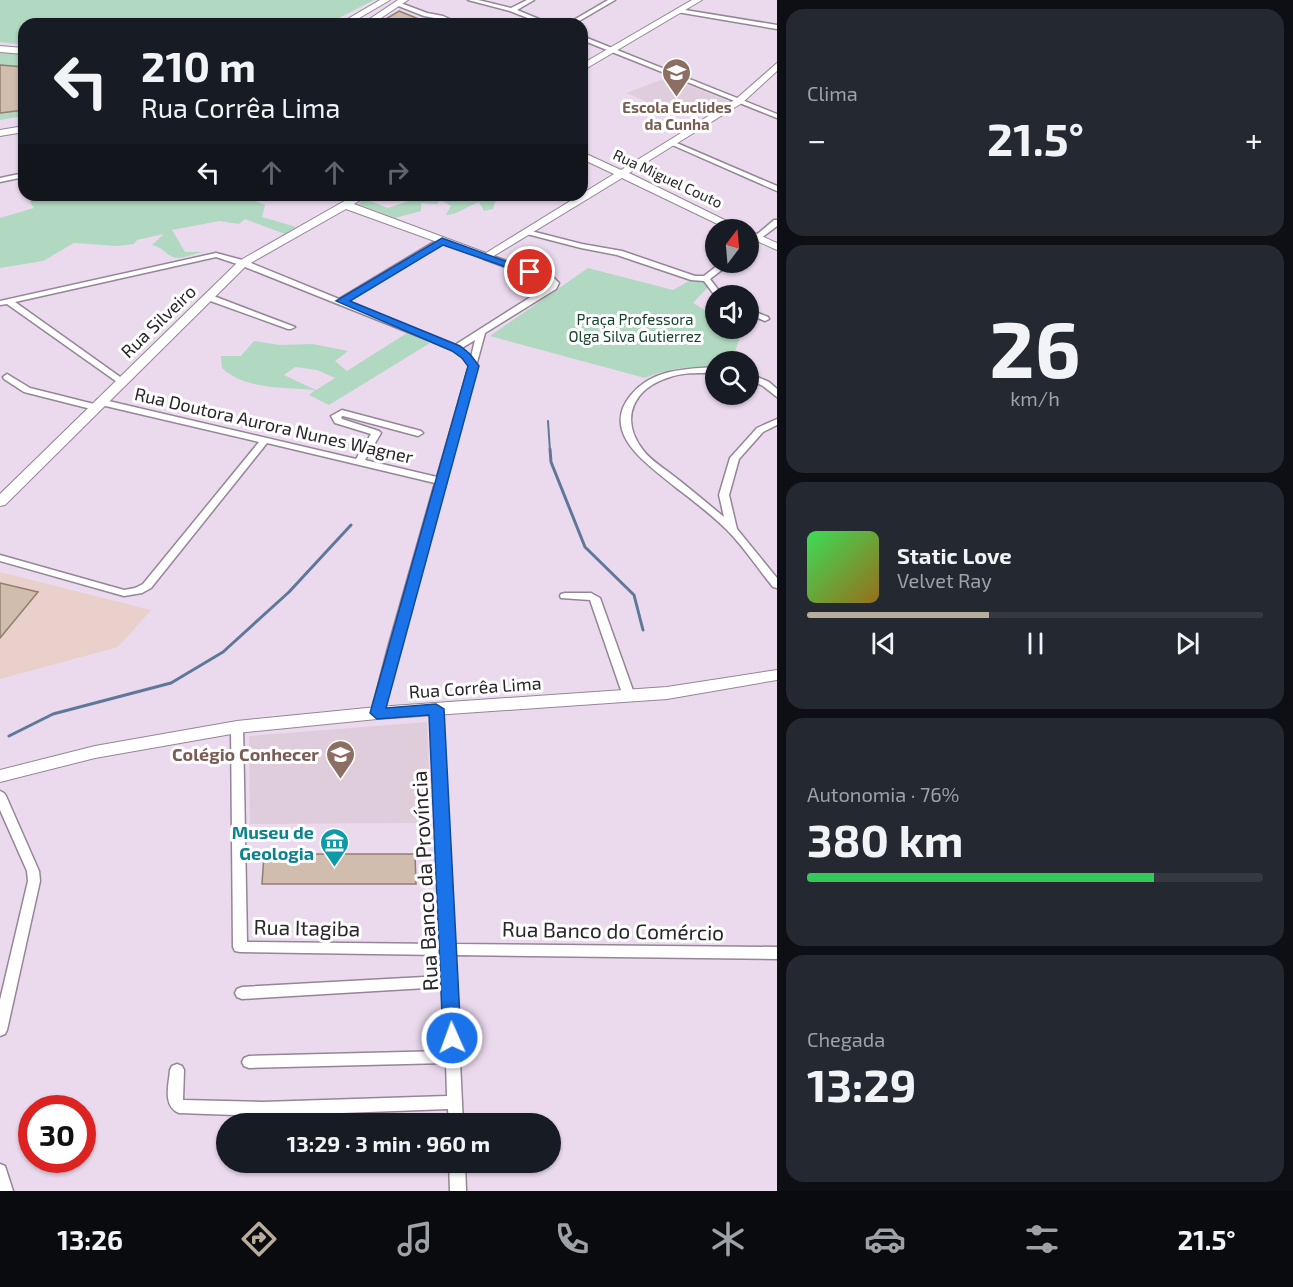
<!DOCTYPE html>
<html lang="pt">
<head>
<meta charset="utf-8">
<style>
	body { margin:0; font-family:"Exo 2",sans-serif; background:#242831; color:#f1f3f6; height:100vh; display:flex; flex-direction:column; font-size:22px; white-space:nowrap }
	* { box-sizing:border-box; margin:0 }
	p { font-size:20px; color:#9ea1a6 }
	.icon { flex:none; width:33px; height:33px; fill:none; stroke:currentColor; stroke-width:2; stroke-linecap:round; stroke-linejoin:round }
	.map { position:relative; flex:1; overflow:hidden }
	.sheet { display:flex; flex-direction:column; gap:9px; padding:9px; background:#0d0f14; width:516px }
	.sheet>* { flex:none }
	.hud { position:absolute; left:18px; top:18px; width:570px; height:183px; border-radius:18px; box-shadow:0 2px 4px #0004; background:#171b24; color:#f1f3f6; overflow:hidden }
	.needle { width:39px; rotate:16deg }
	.tools { position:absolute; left:705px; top:219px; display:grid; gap:12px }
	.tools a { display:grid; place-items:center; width:54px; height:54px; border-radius:50%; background:#171b24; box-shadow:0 2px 4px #0004; font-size:30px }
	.speed { position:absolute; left:18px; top:1095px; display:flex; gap:12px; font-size:30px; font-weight:700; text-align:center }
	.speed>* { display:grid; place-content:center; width:78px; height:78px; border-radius:50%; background:#171b24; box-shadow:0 2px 4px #0004; line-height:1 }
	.speed .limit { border:9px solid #d22; background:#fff; color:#111 }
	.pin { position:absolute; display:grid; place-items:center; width:51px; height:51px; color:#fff; margin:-26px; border:3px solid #fff; border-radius:50%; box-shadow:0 2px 6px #0007 }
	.me { position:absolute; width:66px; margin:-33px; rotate:358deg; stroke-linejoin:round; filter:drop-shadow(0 0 4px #0008) }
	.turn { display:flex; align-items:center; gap:21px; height:126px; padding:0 24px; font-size:27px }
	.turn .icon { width:78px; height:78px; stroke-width:2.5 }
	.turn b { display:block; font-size:42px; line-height:51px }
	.lanes { display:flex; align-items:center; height:57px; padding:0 24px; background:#0003; justify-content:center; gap:30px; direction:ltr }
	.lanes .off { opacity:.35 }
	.big { font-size:45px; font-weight:700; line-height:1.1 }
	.sheet .widget { flex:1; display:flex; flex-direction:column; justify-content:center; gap:9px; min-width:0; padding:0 21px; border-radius:18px; background:#242831 }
	.sheet .dial { align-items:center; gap:0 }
	.dial b { font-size:78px; line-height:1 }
	.song { display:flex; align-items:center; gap:18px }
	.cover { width:72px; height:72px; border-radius:9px; background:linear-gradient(135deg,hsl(130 70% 55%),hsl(40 70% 35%)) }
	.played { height:6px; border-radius:3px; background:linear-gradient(90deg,#b8ad9a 40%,#363941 40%) }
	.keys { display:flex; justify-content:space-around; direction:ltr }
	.heat { display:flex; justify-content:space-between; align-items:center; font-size:33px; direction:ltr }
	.charge { height:9px; border-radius:4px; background:linear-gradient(90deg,#34c759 76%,#363941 0) }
	.trip { position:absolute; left:216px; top:1113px; width:345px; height:60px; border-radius:30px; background:#171b24; box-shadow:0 2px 4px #0004; font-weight:700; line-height:60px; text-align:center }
	.dock { display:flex; height:96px; justify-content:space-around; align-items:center; background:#090b0e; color:#9ea1a6 }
	.dock .icon { width:42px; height:42px }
	.dock .selected { color:#b8ad9a }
	.dock b { font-size:27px; color:#f1f3f6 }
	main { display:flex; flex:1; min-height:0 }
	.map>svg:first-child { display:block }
</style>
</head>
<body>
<main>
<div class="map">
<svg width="777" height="1191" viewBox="0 0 777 1191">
	<rect width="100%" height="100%" fill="#ebdaee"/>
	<path fill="#ead0ca" d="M0,572L151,610L118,647L0,679Z"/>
	<path fill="#e0cddb" d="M669,77L730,102L705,115L681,105L666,110L626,93Z
		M427,722L431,823L250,824L249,736Z"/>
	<path fill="#b1d8c0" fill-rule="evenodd" d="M0,0H374L327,24H24V45L0,42Z
		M0,52L24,55V116L0,120Z
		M74,195L84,199L114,195H242L265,205L262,217L296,227L285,234L245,219L239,224L219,221L172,230L185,252H202C193,254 182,260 173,257C165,254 164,248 152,245L164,234L137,240L134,244L118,246L74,243L43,261L0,268V218L34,208L29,201L37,197Z
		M426,195H500L496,199L493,209L484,211L479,202C467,206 458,215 446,215L451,206L440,200L437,204L421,203V211L395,218L358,204L365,199L388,208Z
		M588,268L673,290L689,281L705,282L709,286L693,303L715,316L716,328L738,329L742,331L732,361L716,362L715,367C691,366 668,368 645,378L490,336Z
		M407,333L430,343L329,405L309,395L315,390C285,387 245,390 222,368L221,356H241L254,341L280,345L313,344L348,351L335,361L347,371ZM295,367L317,370L335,378L316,390L284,375Z"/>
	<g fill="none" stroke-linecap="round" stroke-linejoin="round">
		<path stroke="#5e789a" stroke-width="2" d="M548,421L550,451"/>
		<path stroke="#5e789a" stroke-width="3" d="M550,449L551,462L585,547L634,595L643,630
			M9,736L53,714L171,683L223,652L289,592L351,525"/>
	</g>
	<path fill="#d1bdad" stroke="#927f70" stroke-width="1.5" d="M399,11L431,24H396L384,20Z
		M0,65L24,67V110L0,113Z
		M0,583L38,592L0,638Z
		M264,854H415L416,884H262Z"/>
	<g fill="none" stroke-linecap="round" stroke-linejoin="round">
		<defs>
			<path id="street" d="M468,0H478L511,8L527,0H534L517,10L551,24H543L510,11Z
				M608,0H615L574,24H567Z
				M398,2L427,13L443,16L460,24H452L440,19L424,16L396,5V3Z
				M679,9L777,25V29L677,12L676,11Z
				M582,36L777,114V118L582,40Z
				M672,141L777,186V191L670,144L669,143Z
				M24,173V177L0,182V178Z
				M774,220H777V226L748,248V242Z
				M527,230L582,244L622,251L695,276H704L722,262H732L710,279L723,296H716V297L704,281L691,280L617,255L581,248L527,234Z
				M439,239L446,241L346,301L455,345L551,284L484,259V255H490L554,278L559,283L556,289L485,333L381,716H373L371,713L388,648L435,483L267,443L151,588L142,593L124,596L0,561V555L124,590L135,588L143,584L259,442L97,404V400L100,399L356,459L371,434L335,423L331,416L342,410L421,431L423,433L418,436L343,416L341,417L342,419L379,431L381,433L365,460L437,477L469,366L463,358L453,350L240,265L216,257L15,302L123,379L124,381L120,384L7,304L0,305V301L216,253L246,261L339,299ZM475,340L471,357L462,348Z
				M205,295H211L295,327L291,329H288L205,299Z
				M748,309L768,317L769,319L765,321L748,314Z
				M716,367V373C701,373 684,372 670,377C633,388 619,419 643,450C651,461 664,468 675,477C692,490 708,504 724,517L719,495L730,458L757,428L777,419V425L763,432L739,459L729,495L737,529L777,578V588L773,587C758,569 744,547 727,530C711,514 692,500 674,486C649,465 599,433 631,395C652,369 685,369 716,367Z
				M748,373L769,382L777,389V397L763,386L748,379Z
				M7,374L30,388L98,405L99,407L95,410L24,392L4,379L3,377Z
				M565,593H591L600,598L635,696L633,699H625L623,696L590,600L561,598L560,596L561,594Z
				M436,705L440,706L442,709L454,944L777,947V959L455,955L463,1124H449L448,1109L263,1116L179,1113C162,1106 169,1084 170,1070L172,1066L177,1064L182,1066L184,1070L183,1100L263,1102L447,1096L446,1063L249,1068L244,1066L242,1062L244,1058L249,1056L445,1051L443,987L242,999L237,997L235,993L237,989L242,987L442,976L441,955L240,952L235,951L233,947L231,727L233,724H241L243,727L247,942L441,944L430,709L432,706Z
				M0,791L4,793L6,796L39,871L40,881L7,1030L5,1034L0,1036V1000L28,881L27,871L0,810Z
				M449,1162H465L466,1191H450Z
				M0,1164L5,1166L13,1191H0Z"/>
			<path id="secondary" d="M380,0H390L349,24H339Z
				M398,0H408L372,24H362Z
				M692,0H702L582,71V64Z
				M0,46L24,48V54L0,52Z
				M777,63V71L742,103L629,173L745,230H730L622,178L487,260L346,209L247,265L5,505L0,506V494L239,261L355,195H368L354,204L486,253L614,174L582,159V152L621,170L736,99Z
				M24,126V132L0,136V130Z
				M748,230L777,243V250L748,237Z
				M777,670V680L667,699L377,719L237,733L95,758L0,782V770L95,746L237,721L377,707L667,687Z"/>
		</defs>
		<use href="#street" stroke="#958597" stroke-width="3"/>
		<use href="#secondary" stroke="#958597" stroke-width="2"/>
		<use href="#street" fill="#fff" fill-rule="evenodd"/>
		<use href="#secondary" fill="#fff" fill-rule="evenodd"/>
	</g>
	<path fill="#1a73e8" stroke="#114b97" stroke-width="1.5" d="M442,238L535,272L526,274L443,245L350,301L460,346L470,354L479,366L386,708L436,704L444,709L461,1038L459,1043L452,1046L446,1043L443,1038L429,715L377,719L370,713L468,366L462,358L452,351L336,301Z"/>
	<defs>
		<symbol id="school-pin" viewBox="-11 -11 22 30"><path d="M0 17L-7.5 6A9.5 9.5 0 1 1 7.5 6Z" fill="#8d6e63" stroke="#fff"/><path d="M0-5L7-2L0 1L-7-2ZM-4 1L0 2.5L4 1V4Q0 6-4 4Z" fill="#fff"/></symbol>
		<symbol id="museum-pin" viewBox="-11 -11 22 30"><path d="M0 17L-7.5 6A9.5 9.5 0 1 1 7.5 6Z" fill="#0f9aa8" stroke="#fff"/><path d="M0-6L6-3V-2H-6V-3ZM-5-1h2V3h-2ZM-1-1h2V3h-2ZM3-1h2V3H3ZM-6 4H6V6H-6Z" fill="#fff"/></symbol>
	</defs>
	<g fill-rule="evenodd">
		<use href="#school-pin" x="660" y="56" width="33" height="45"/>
		<use href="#school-pin" x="324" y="738" width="33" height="45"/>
		<use href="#museum-pin" x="318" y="826" width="33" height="45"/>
	</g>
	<g text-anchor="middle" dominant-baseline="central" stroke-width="6" stroke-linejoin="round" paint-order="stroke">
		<g font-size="15" font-weight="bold" fill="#785e54" stroke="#fff">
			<text x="677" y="107">Escola Euclides<tspan x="677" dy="17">da Cunha</tspan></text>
		</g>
		<g font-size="15" fill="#2a242b" stroke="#fff">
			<text transform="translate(668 178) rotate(25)">Rua Miguel Couto</text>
		</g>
		<g font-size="15" fill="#16452d" stroke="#fff">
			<text x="635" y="319">Praça Professora<tspan x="635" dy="17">Olga Silva Gutierrez</tspan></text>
		</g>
		<g font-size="18" fill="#2a242b" stroke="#fff">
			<text transform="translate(158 321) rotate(-44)">Rua Silveiro</text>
			<text transform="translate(274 425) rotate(13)">Rua Doutora Aurora Nunes Wagner</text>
			<text transform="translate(475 687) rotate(-4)">Rua Corrêa Lima</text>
		</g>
		<g font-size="18" font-weight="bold" fill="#785e54" stroke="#fff" text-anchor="end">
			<text x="319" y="754">Colégio Conhecer</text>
		</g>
		<g font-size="18" font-weight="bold" fill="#0d838f" stroke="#fff" text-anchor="end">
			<text x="314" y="832">Museu de<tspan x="314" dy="21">Geologia</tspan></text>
		</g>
		<g font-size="21" fill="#2a242b" stroke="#fff">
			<text transform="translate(424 881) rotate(-93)">Rua Banco da Província</text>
			<text transform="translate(307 927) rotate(1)">Rua Itagiba</text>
			<text transform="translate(613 930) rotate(1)">Rua Banco do Comércio</text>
		</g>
	</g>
</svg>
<div class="tools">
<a><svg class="needle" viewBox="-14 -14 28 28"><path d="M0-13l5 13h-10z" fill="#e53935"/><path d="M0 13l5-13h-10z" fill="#9ea1a6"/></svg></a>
<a><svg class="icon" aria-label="sound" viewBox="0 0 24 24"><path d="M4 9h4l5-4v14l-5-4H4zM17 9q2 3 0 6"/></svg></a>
<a><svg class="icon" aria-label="search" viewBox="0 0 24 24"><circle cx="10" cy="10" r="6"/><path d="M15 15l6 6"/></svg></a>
</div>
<div class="speed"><div class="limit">30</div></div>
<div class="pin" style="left:530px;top:272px;background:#d93025"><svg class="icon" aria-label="arrive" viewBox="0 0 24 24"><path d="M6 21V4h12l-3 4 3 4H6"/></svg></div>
<svg class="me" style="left:452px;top:1038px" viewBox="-20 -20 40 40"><circle r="17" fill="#1a73e8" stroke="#fff" stroke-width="3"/><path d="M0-11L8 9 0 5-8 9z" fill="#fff"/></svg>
<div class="trip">13:29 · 3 min · 960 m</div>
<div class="hud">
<div class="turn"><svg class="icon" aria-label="left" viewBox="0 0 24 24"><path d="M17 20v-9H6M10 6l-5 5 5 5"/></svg><div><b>210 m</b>Rua Corrêa Lima</div></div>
<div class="lanes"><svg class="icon" aria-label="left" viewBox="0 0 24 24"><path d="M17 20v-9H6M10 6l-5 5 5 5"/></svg><svg class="icon off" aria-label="ahead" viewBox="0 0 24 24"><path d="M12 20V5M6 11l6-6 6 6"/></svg><svg class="icon off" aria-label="ahead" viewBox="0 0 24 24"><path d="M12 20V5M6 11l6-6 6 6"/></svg><svg class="icon off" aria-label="right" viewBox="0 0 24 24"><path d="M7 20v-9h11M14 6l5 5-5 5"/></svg></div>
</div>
</div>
<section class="sheet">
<div class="widget"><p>Clima</p>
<div class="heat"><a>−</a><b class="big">21.5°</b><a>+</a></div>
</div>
<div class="widget dial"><b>26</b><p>km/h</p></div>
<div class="widget">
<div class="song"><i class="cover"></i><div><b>Static Love</b><p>Velvet Ray</p></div></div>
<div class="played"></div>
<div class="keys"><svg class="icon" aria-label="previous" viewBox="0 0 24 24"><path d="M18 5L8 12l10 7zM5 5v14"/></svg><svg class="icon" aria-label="pause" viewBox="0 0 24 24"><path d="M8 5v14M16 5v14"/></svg><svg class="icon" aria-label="next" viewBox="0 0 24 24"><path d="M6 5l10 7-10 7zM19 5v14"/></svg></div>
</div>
<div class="widget"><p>Autonomia · 76%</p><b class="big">380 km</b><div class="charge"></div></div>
<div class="widget"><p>Chegada</p><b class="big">13:29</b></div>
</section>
</main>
<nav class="dock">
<b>13:26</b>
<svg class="icon selected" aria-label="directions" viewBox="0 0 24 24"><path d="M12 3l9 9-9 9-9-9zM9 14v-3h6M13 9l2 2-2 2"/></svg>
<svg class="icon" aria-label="music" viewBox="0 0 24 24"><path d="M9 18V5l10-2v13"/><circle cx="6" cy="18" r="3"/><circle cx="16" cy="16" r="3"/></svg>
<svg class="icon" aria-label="phone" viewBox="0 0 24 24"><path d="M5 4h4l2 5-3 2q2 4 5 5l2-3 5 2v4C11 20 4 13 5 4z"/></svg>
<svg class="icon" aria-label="climate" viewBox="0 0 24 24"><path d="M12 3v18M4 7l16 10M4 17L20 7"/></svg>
<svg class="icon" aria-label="car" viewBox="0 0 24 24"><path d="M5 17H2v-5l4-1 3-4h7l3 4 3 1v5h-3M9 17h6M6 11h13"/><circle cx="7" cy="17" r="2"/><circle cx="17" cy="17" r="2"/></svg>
<svg class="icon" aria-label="filters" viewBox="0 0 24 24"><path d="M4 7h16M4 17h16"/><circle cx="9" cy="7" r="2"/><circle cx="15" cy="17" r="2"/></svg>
<b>21.5°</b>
</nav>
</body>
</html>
